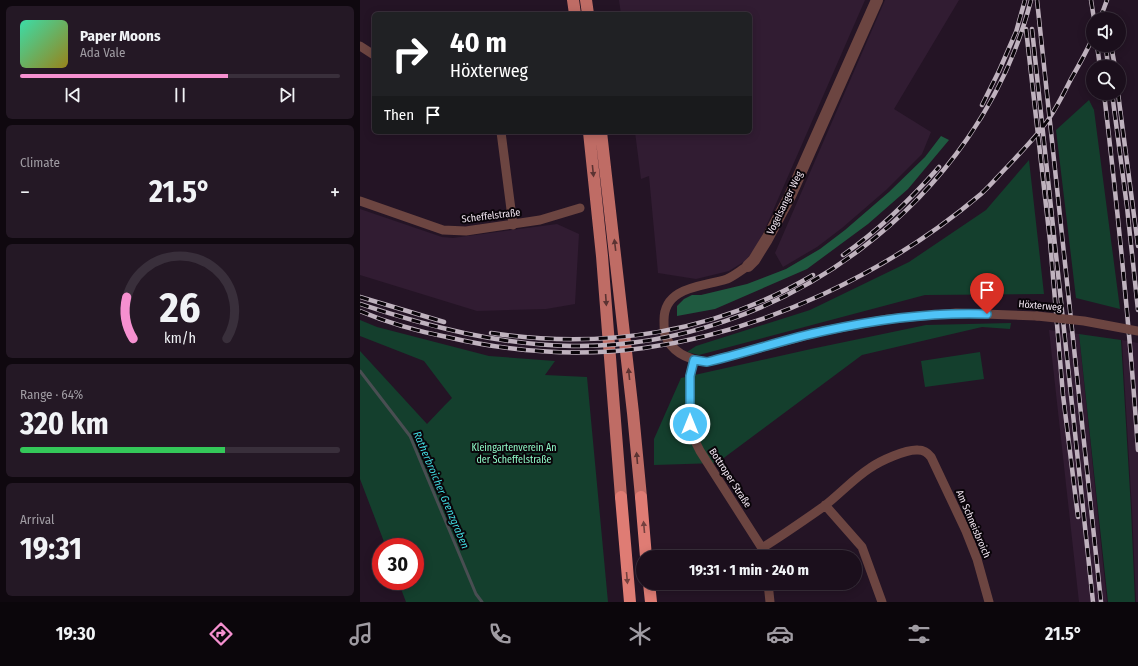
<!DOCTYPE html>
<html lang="en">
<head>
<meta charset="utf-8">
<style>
	body { margin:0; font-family:"Fira Sans Condensed",sans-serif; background:#241825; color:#f1f3f6; height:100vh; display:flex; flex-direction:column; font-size:15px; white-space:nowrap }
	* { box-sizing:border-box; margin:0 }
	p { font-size:13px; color:#a09ca3 }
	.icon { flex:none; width:22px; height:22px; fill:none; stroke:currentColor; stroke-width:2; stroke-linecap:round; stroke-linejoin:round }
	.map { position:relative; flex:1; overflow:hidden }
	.panel { display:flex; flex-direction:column; gap:6px; padding:6px; background:#0f080f; width:360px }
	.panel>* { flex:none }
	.hud { position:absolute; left:12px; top:12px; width:380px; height:122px; border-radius:6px; box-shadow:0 2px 10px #0003,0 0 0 1px #392f3b; background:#202124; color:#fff; overflow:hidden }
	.buttons { position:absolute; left:726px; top:12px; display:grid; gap:8px }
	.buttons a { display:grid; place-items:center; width:40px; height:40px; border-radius:50%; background:#1b0f1c; box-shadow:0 2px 10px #0003,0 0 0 1px #392f3b; font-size:20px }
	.speed { position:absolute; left:12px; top:538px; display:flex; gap:8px; font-size:20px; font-weight:700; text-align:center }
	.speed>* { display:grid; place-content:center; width:52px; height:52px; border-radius:50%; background:#1b0f1c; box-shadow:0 2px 10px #0003,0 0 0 1px #392f3b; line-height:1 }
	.speed .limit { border:6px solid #d22; background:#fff; color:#111 }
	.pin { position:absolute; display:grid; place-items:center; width:34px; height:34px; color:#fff; margin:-41px -17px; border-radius:50% 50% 50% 0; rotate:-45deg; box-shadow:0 0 4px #0007 }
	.pin .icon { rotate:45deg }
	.me { position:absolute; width:44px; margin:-22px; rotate:0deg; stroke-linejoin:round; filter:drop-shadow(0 0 3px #0008) }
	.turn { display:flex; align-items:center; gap:14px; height:84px; padding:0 12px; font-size:18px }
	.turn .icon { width:52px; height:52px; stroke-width:2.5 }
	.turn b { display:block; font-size:28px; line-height:34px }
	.then { display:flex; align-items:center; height:38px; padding:0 12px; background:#0003; gap:8px; font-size:15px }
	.big { font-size:30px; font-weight:700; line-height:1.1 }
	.panel .card { flex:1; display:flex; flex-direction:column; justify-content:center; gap:6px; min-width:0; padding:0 14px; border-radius:6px; background:#241825 }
	.panel .dial { align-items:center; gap:0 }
	.dial svg { height:104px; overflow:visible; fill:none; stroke:#392f3b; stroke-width:7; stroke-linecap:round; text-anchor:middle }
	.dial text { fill:#f1f3f6; stroke:none }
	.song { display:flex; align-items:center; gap:12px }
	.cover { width:48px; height:48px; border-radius:6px; background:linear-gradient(135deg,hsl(160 70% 55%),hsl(50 70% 35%)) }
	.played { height:4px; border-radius:2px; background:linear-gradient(90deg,#f690d0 65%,#392f3b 65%) }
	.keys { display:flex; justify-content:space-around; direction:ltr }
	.heat { display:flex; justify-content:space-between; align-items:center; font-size:22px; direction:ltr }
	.charge { height:6px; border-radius:3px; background:linear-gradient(90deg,#34c759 64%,#392f3b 0) }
	.trip { position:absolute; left:276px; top:550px; width:226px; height:40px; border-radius:20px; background:#1b0f1c; box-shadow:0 2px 10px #0003,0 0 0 1px #392f3b; font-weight:700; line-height:40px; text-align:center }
	.tabs { display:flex; height:64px; justify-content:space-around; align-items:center; background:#0b060b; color:#a09ca3 }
	.tabs .icon { width:28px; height:28px }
	.tabs .on { color:#f690d0 }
	.tabs b { font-size:18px; color:#f1f3f6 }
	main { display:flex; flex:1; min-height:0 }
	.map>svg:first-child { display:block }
</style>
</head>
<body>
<main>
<section class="panel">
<div class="card">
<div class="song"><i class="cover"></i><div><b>Paper Moons</b><p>Ada Vale</p></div></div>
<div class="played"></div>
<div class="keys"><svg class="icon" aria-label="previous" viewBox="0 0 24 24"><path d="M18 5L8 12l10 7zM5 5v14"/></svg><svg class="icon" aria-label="pause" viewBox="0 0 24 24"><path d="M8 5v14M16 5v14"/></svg><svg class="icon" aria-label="next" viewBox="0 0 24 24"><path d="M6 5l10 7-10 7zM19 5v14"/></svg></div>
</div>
<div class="card"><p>Climate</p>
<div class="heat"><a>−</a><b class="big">21.5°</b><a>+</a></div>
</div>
<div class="card dial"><svg viewBox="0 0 100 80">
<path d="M14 69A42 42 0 1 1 86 69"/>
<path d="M14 69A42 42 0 0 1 9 37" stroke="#f690d0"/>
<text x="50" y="56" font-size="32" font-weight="700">26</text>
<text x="50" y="72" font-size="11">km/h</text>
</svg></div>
<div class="card"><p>Range · 64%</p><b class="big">320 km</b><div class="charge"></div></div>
<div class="card"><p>Arrival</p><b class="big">19:31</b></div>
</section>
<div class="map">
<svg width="778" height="602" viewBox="0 0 778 602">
	<rect width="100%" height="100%" fill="#241425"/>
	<path fill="#311c32" d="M259,0H505L398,245L385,261L369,271L336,279L298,273L289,176L281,179L275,132H390V14H261Z
		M525,0H599L534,109L571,132L562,154L526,190L482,228L457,247L423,267L415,253Z
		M0,209L82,237L93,238L197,224L219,234L215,304L186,309L117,311L0,275Z
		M689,330L719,334L747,602H719Z
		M762,340L778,343V602H776L772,509Z"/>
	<path fill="#143f2d" d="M729,100L734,110L760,309L716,298L696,130Z
		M669,160L684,294L565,295L339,355L327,352L336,346L450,310L549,262L626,210Z
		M0,320L17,327L129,356L195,361L185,375L227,377L248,602H46L38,581H55V547H26L0,479V351L67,424L85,405L92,398L64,361L0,336Z
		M651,323L650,329L622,327L502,355L357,463L294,465V439L321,378L451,349L566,325Z
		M719,334L761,340L771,509L775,602H748Z
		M620,352L624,379L565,387L561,361Z"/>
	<path fill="#1f5a40" d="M581,136L589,140L548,189L508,224L447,269L355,309L317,316V306L324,299L332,295H341L387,284L426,269L460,249L485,230L529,192L565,157Z"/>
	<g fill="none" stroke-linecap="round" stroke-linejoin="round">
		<path stroke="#494e52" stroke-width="3" d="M0,371L50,436L116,594L122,602"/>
		<path stroke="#6c4541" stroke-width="9" d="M0,46L14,55
			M141,132L153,225
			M0,201L83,230L106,231L180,220L220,208
			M388,266C381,270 374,276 367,279C343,287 304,286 304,320C304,325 304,331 305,335C312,353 330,360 347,362L463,331L528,319L596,313L677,316
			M334,360L330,376V431L340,451L402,548L404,557
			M465,505L502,547L522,602
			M402,548C423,535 443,521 463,507C479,495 493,479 510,468C520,461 546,449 558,450C564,450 568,453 571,457L606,531L617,559L629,602
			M408,583L410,602"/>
		<path stroke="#6c4541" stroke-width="12" d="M388,266L394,260L407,239L430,196L517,0"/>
		<path stroke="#bf6c65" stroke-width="12" d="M213,0L215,14
			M226,0L228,14
			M229,132L242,256L261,497
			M241,132L273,413L281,497"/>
		<path stroke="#df7c74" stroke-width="12" d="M261,497L270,602
			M281,497L286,557
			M289,583L291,602"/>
		<defs>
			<path id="rail" d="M677,0L741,602
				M731,0L734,19
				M740,19L747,0
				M666,29L690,241L703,395L718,517
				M672,29L733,602
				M737,45L740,67
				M751,45L755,67
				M746,47L748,67
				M744,93C758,212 770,331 778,450
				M752,93L767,207L778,310
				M758,93L778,246
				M622,105L639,71L656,32L665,0
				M483,255C519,230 550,200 579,167
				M0,297L84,322
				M0,304C69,327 140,345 213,346C419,349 620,201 671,0
				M0,311C28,323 57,331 87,337C151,352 218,357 284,348C405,331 528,273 621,194C631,185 639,175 648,166C662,151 676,137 688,120C697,107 704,93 711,79C719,65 727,51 733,37
				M131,333C243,350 355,333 453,275"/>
		</defs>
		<use href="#rail" stroke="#bfb2be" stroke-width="4.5"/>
		<use href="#rail" stroke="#090409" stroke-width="3" stroke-dasharray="9" stroke-linecap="butt"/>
		<path stroke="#6c4541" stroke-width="9" d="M677,316L724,321L778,331"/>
	</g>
	<defs><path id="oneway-solid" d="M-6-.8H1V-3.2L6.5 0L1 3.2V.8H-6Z"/></defs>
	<g fill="#5b3332">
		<use href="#oneway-solid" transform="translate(233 171) rotate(84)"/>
		<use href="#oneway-solid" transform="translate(255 245) rotate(-97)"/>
		<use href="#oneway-solid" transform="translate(246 300) rotate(86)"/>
		<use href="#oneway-solid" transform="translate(269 374) rotate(-96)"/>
		<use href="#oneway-solid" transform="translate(277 458) rotate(-95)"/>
	</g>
	<g fill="#74403e">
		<use href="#oneway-solid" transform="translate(284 527) rotate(-95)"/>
		<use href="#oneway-solid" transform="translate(267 578) rotate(85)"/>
	</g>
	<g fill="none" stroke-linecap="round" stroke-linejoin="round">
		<defs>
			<path id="route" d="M330,424V376L334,360L347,362C386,353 425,339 464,331C518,319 572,312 627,314"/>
		</defs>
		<use href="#route" stroke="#337fa1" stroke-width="10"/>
		<use href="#route" stroke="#4fc3f7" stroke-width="7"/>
	</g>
	<g text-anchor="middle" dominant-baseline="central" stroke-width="4" stroke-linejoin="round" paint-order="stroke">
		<g font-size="10" fill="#f3e7f2" stroke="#090409">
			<text transform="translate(425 203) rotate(-64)">Vogelsanger Weg</text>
			<text transform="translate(131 216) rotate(-7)">Scheffelstraße</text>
			<text transform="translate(680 306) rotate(5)">Höxterweg</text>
			<text transform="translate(370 478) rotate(57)">Bottroper Straße</text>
			<text transform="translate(613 524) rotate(67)">Am Schneisbroich</text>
		</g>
		<g font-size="10" fill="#90fbc8" stroke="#090409">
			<text x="154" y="448">Kleingartenverein An<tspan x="154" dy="12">der Scheffelstraße</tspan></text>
		</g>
		<g font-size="11" font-style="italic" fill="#40d9de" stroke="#090409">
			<text transform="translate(81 490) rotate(67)">Ratherbroicher Grenzgraben</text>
		</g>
	</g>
</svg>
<div class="buttons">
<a><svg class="icon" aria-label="sound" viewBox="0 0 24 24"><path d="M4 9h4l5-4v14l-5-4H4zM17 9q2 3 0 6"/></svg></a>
<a><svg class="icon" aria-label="search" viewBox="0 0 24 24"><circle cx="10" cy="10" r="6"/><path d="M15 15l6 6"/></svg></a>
</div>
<div class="speed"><div class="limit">30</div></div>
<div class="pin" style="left:627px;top:314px;background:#d93025"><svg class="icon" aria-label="arrive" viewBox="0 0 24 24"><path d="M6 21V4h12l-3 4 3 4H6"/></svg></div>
<svg class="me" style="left:330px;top:424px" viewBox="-20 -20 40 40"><circle r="17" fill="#4fc3f7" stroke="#fff" stroke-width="3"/><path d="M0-11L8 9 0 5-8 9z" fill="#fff"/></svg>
<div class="trip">19:31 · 1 min · 240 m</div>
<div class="hud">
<div class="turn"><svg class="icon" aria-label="right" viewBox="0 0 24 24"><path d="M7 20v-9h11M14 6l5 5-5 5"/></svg><div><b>40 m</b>Höxterweg</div></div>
<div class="then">Then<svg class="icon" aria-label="arrive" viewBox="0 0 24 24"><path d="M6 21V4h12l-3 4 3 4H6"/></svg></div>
</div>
</div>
</main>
<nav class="tabs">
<b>19:30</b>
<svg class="icon on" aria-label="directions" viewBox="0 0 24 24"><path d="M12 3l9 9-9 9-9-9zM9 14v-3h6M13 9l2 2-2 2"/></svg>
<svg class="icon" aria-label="music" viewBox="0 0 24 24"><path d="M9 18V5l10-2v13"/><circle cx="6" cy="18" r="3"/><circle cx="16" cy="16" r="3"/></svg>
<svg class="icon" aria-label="phone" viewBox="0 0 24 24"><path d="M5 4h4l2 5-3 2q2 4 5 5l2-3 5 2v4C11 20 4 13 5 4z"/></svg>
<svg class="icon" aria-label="climate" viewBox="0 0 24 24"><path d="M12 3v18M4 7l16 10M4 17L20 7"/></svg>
<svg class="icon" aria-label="car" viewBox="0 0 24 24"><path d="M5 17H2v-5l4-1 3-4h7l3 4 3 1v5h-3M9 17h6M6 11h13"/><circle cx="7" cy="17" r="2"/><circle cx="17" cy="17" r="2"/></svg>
<svg class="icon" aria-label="filters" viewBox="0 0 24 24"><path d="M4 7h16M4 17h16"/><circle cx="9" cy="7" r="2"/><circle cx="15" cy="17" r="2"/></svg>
<b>21.5°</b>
</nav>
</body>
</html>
